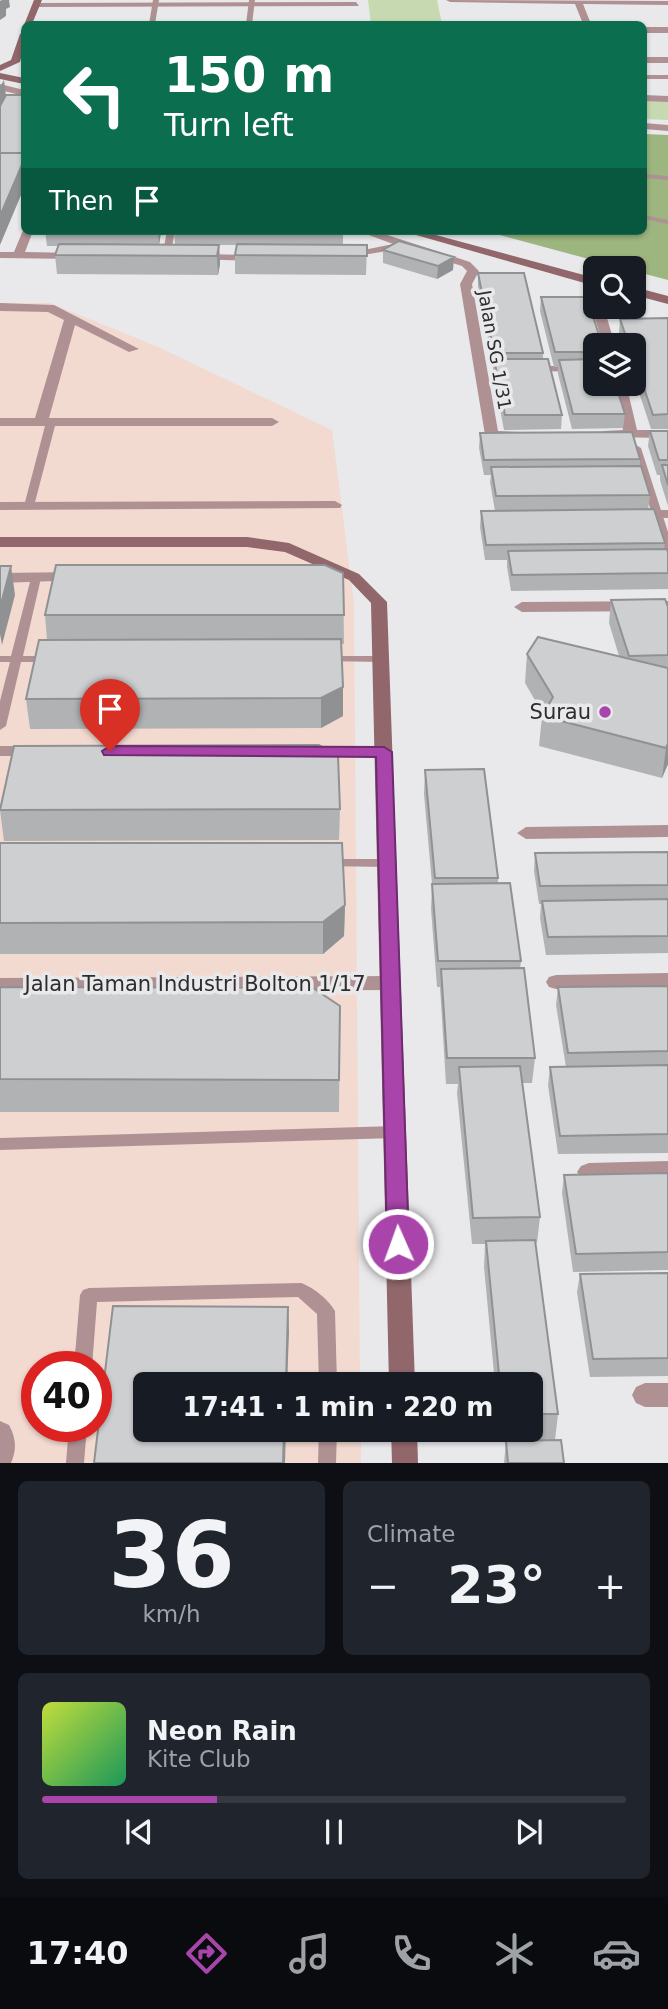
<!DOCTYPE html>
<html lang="en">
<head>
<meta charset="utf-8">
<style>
	body { margin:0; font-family:"DejaVu Sans",sans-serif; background:#20242c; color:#f1f3f6; height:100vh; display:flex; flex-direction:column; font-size:26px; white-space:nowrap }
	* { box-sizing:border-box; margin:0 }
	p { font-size:23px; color:#9ea1a6 }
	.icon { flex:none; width:38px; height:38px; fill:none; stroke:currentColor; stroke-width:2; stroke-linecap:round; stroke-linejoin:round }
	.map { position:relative; height:1463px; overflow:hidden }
	.panel { display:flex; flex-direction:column; gap:18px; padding:18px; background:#0d0f14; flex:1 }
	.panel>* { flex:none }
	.banner { position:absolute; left:21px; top:21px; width:626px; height:214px; border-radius:10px; box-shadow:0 2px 5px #0004; background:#0b6e4f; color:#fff; overflow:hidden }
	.controls { position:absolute; left:583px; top:256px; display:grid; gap:14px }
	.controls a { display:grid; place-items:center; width:63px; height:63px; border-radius:10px; background:#171b24; box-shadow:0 2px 5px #0004; font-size:35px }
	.speed { position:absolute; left:21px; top:1351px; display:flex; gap:14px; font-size:35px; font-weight:700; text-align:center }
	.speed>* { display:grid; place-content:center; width:91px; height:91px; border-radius:50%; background:#171b24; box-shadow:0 2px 5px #0004; line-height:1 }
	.speed .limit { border:10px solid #d22; background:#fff; color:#111 }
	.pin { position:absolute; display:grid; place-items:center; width:60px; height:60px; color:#fff; margin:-72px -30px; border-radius:50% 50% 50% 0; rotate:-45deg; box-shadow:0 0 7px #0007 }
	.pin .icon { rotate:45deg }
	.me { position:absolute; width:77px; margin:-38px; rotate:358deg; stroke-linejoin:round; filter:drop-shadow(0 0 5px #0008) }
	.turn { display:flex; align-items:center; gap:24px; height:147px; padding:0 28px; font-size:32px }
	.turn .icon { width:91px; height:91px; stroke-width:2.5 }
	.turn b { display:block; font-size:49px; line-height:60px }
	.then { display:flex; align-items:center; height:66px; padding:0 28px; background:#0003; gap:14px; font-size:26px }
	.big { font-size:52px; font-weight:800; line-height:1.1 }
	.panel .widget { flex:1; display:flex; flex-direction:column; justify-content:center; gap:10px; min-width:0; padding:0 24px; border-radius:10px; background:#20242c }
	.panel .dial { align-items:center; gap:0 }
	.dial b { font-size:91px; line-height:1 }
	.song { display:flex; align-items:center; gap:21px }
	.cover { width:84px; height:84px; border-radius:10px; background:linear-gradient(135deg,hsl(70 70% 55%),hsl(150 70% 35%)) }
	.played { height:7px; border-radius:4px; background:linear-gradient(90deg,#a844aa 30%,#363941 30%) }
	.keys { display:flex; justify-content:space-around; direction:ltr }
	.heat { display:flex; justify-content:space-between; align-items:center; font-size:38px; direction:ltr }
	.panel .tiles { flex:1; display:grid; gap:18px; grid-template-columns:1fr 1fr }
	.widget:last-child { grid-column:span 2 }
	.trip { position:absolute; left:133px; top:1372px; width:410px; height:70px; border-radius:10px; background:#171b24; box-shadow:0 2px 5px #0004; font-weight:800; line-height:70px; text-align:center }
	.menu { display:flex; height:112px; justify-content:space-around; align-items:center; background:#090b0e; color:#9ea1a6 }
	.menu .icon { width:49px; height:49px }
	.menu .selected { color:#a844aa }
	.menu b { font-size:32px; color:#f1f3f6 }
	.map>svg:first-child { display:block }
</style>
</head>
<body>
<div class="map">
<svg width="668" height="1463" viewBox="0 0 668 1463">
	<rect width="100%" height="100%" fill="#e9e9ec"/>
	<path fill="#f2dad0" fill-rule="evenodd" d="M0,303H50L156,346L332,430L354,603L360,1384H145V1430H361V1463H0ZM37,1367H96V1426H37Z"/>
	<path fill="#c7d9b1" d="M368,0H437L442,24H371Z
		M644,100H668V120L644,119Z"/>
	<path fill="#9db57e" d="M644,134L668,135V280L634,271V268H622L485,231H644Z"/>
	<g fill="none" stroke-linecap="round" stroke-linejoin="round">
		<path fill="#af9194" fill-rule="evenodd" d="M153,0H159L155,24H149Z
			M249,0H255L252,24H246Z
			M644,75H668V79H644Z
			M644,174L668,176V180L644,178Z
			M644,215L668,220V224L644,219Z
			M167,231H175L170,257L166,259L162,257Z
			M534,366H595V372L531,371L529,369Z
			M51,419L56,422L34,506L29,509L25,508L24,506L46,422Z
			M636,445L641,448L668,532V552L663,549L631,448Z
			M36,575L41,578L23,656H49L55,659L49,662H21L6,726L0,730V701L10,662H0V656H11L31,578Z
			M326,656H381L387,659L381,662L322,661L320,659Z
			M326,859H387L394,863L387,867L321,866L319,863L321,860Z
			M395,1126L401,1128L403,1132L401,1136L395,1138L0,1150V1138Z
			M301,1283C313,1287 329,1300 335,1311L337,1384H319L317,1314L298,1297L97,1302L92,1367H74L80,1295L83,1290L89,1288Z
			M69,1426H87L84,1463H66Z
			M319,1430H337L336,1463H318Z"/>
		<path fill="#af9194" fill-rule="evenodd" d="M446,0L668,1V5L583,4L591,24H583L575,4L450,2Z
			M356,2L359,6L36,7L32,5L36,3Z
			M644,27H668V33H644Z
			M644,57H668V63H644Z
			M0,84L24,90V96L0,90Z
			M644,95L668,96V102L644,101Z
			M644,123L668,125V131L644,129Z
			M24,228V231H33L25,252L77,253L83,256L77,259L0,258V252H14Z
			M358,231H375L470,262L479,271L472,284L498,431L519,432V438L492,439L485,435L460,284L467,271L462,266L405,248L339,259V255L393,244Z
			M196,254L259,255L265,258L259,261L192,259V255Z
			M0,303L54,305L139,349L129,352L75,325L49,418H272L279,422L272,426H0V418H35L64,320L48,312L0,311Z
			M601,314L607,318L615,345H603L595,318Z
			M613,383H626L637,430H668V438L604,437V431L623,430Z
			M335,501L342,505L340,508L0,510V502Z
			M634,510H668V518L629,517L627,514Z
			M77,572L82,574L85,577L82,580L0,583V573Z
			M668,601V611L522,612L514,607L522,602Z
			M0,746H35L44,751L35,756H0Z
			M308,746L384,747L393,752L384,757L302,755L299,751L302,747Z
			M668,825V837L526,839L517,833L526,827Z
			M668,973V987L556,989L549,987L546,982L549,977L556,975Z
			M391,976L398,978L401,983L398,988L391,990L0,992V978Z
			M668,1161V1179L589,1181L581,1178L577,1172L581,1166L589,1163Z
			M645,1383H668V1407H645L636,1403L632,1395L636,1387Z
			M0,1421L9,1425C16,1438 17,1449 11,1463H0Z"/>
		<path fill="#91676b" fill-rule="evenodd" d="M34,0H42L32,24L24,25Z
			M24,31V46L20,62L0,71V65L11,60L20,34Z
			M0,73L24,78V84L0,79Z
			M402,231H421L595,278V286Z
			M634,287L668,296V304L634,295Z
			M0,537H247L289,543L359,574L387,602L415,1384H389L371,603L349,580L285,552L247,547H0Z
			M391,1430H417L418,1463H392Z"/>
	</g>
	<path fill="#b1b2b4" d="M45,231H161L159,244L175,245L174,231H343V245H367L366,275L235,274V255L236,245H219L220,264L218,275L57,274L55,255L58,246H47Z
		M383,250L453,270L437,279L383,263Z
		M478,273L543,353V359L562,415L561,429L504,430L493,373V365L478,287Z
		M541,297L595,345V383L625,414L623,428L572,429L558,374V367H554L540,311Z
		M668,318V429H651L634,377V345H623L619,332L620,319Z
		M650,431H668V506L660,480V475H657L648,446Z
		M480,433L640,459V466L650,495L648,510L665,543L664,549L668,553V589L511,591L507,567V560H485L480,527L481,511H495L490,482L491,475H484L479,448Z
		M343,573L344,644H341L343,716L321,728L30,729L26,699L47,640L45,615Z
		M611,600L668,607V764L662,778L539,746L542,716L543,714L525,683L527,654L619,656L609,623Z
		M425,770L498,878V883L521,961L520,969L535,1058L532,1083H522L540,1217L537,1243H535L558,1414L555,1440H501L500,1430H530V1384H495L484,1267L485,1244H472L457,1093L458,1084H446L440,987H437L431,909L432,884L424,794Z
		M340,809L339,840L4,841L0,810Z
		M0,843L345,905L344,936L323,954H0Z
		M668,852V953L546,955L540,918L541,904H539L534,871L535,853Z
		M668,986V1153L558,1154L548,1085L550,1067H566L556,1005L558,987Z
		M0,987L340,1006L339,1112H0Z
		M668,1173V1270L573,1272L562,1193L564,1175Z
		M668,1273V1376L590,1377L577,1292L580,1274Z
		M506,1441L564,1463H504Z"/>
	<path fill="#909192" d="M2,0H9L10,7L6,9V16L0,20V1Z
		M4,80L6,96L0,107V87Z
		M24,160V188L0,245V216Z
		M158,231H161V233L159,245Z
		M219,245L220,264L218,275L217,256Z
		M454,257L453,270L437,279L438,266Z
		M11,566L15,595L2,645L0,634V608Z
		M343,687V716L321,728V698Z
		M668,743V764L662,778L666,748Z
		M345,905L344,936L323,954V922Z
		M288,1307L289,1332L287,1384H286Z
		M284,1430H286L285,1463H283Z"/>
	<path fill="#cecfd1" stroke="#909192" stroke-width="2" d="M6,95H24V153H0V106Z
		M0,153H24V160L0,216Z
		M399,241L454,257L438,266L383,250Z
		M59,244L219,245L217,256L55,255Z
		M237,244L367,245V256L235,255Z
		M478,273H524L543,353H494Z
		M541,297H587L602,345H595V352H555Z
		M668,318V414L653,415L634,358V345H629L620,319Z
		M494,359H548L562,415H505Z
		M595,359V383H615L625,414H573L559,360Z
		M650,431H668V460H659Z
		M632,432L640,459L484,460L480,433Z
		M662,465H668V485Z
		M641,466L650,495L496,496L491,467Z
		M654,509L665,543L486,545L481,511Z
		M667,549L668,553V573L512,575L508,551Z
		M56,565H325L343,573L344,615H45Z
		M0,566H11L0,608Z
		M665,599L668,607V655L629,656L611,600Z
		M538,637L668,668V743L666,748L542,716L553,697L527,654Z
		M341,639L343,687L321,698L26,699L39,640Z
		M319,745L338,756L340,809L0,810L14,746Z
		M484,769L498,878H435L425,770Z
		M0,843H342L345,905L323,922L0,923Z
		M668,852V885L540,886L535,853Z
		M510,883L521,961H438L432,884Z
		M668,899V936L548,937L542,901Z
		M524,968L535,1058H447L441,969Z
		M668,986V1051L568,1053L558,987Z
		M0,987L313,988L340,1006L339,1080L0,1079Z
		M668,1065V1134L560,1136L550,1067Z
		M520,1066L540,1217L473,1218L459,1067Z
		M668,1173V1252L576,1254L564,1175Z
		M535,1240L558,1414H530V1384H500L486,1241Z
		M668,1273V1358L593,1359L580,1274Z
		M113,1306L288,1307L286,1384H145V1430H284L283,1463H94Z
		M561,1440L564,1463H508L506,1441Z"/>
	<path fill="#a844aa" stroke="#6d2c6e" stroke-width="2" d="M110,746L384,747L392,752L409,1244L406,1251L398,1253L391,1251L387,1244L376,757L104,755L102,751Z"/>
	<circle fill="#a844aa" stroke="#e9e9ec" stroke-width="2.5" cx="605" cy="712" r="7"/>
	<g text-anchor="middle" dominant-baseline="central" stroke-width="7" stroke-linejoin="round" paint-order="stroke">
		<g font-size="18" fill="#2d2d2e" stroke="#e9e9ec">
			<text transform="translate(495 350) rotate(80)">Jalan SG 1/31</text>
		</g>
		<g font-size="21" fill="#2d2d2e" stroke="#e9e9ec" text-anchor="end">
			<text x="591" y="712">Surau</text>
		</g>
		<g font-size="21" fill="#2d2d2e" stroke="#e9e9ec">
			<text x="195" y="984">Jalan Taman Industri Bolton 1/17</text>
		</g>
	</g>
</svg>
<div class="controls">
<a><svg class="icon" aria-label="search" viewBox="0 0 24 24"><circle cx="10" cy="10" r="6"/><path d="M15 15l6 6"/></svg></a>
<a><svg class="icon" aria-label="layers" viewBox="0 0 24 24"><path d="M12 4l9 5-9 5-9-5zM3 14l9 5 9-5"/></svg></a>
</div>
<div class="speed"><div class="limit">40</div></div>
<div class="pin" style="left:110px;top:751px;background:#d93025"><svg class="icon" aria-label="arrive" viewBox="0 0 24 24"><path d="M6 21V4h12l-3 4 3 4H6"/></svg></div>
<svg class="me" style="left:398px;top:1244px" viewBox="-20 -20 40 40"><circle r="17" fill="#a844aa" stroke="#fff" stroke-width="3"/><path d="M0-11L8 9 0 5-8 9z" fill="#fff"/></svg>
<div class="trip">17:41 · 1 min · 220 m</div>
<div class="banner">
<div class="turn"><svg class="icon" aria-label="left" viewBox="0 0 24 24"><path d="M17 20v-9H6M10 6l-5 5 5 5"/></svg><div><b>150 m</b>Turn left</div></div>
<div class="then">Then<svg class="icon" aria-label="arrive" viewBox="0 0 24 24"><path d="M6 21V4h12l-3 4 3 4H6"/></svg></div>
</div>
</div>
<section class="panel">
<div class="tiles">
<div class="widget dial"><b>36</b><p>km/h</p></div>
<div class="widget"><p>Climate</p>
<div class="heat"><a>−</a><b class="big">23°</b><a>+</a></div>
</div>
<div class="widget">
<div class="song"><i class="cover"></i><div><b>Neon Rain</b><p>Kite Club</p></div></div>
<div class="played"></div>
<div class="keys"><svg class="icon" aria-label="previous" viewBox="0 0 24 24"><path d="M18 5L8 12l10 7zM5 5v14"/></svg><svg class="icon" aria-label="pause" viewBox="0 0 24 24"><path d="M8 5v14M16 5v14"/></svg><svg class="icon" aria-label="next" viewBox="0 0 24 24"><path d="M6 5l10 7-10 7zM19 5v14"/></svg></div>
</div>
</div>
</section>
<nav class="menu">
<b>17:40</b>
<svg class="icon selected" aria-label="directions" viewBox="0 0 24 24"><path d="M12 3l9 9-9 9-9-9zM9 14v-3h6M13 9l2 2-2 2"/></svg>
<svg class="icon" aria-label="music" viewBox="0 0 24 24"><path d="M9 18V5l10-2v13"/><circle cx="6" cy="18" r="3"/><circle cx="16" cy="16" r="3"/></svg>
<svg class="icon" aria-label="phone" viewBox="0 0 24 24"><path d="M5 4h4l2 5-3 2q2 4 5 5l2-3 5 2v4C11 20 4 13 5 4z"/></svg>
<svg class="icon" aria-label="climate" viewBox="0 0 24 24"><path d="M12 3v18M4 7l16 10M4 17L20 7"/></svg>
<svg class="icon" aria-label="car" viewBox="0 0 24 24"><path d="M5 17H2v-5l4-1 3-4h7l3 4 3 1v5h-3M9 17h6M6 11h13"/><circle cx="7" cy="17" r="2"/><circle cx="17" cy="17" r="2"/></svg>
</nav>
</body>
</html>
